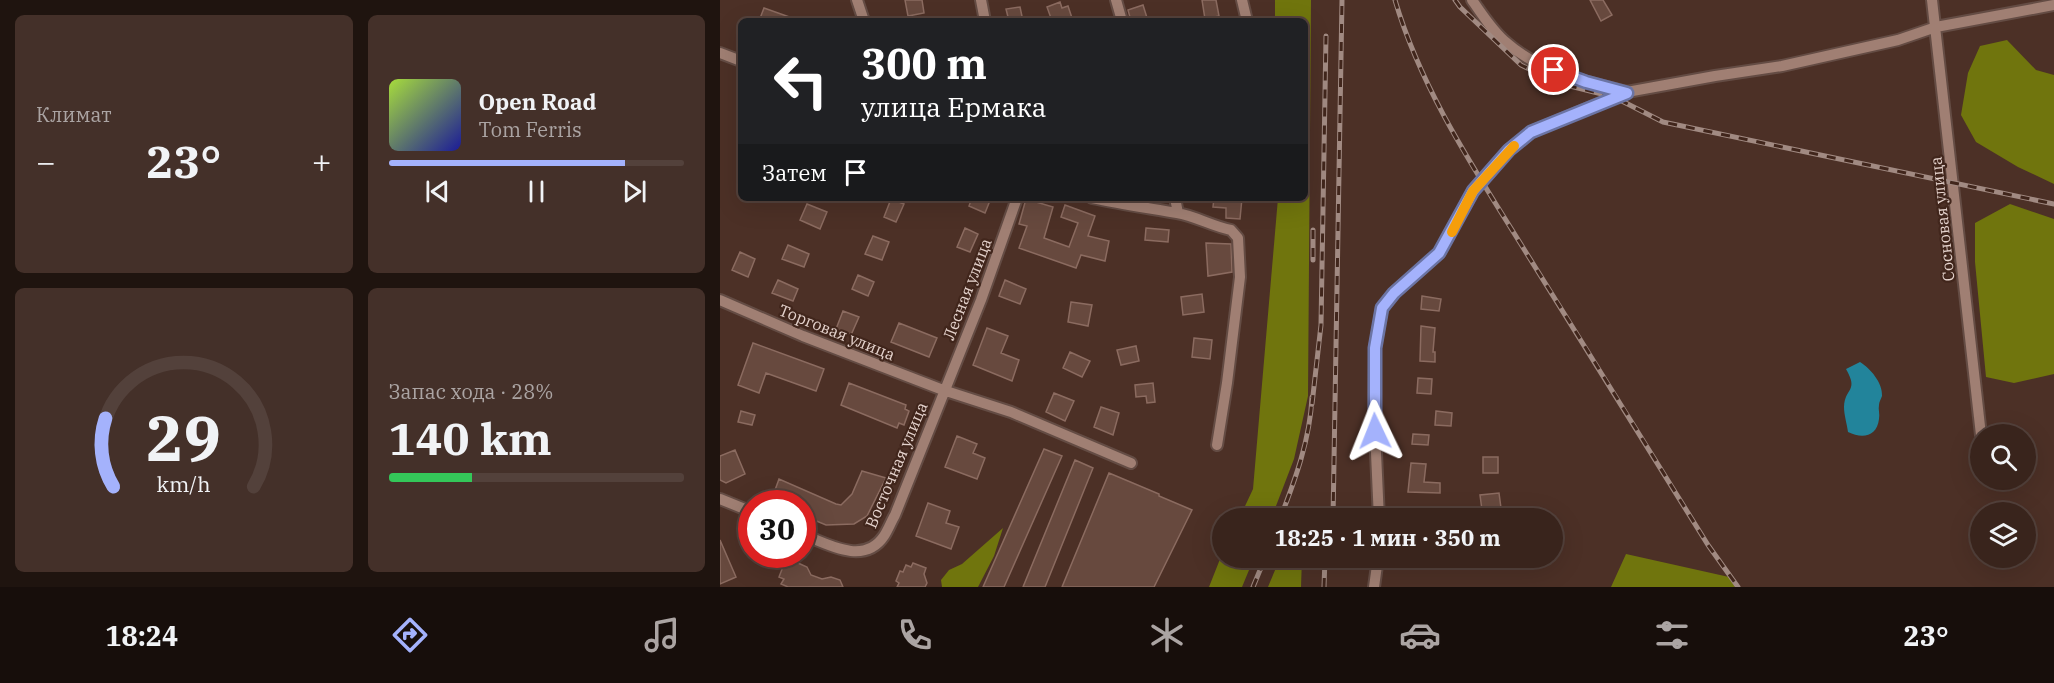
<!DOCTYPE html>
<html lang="ru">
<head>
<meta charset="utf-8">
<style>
	body { margin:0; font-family:"IBM Plex Serif",serif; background:#443029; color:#f1f3f6; height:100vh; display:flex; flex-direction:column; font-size:22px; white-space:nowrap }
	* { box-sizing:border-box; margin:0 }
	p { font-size:20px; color:#aba4a3 }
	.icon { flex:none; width:33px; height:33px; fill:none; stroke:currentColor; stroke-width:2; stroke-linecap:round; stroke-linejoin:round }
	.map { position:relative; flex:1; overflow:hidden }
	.drawer { display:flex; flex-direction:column; gap:15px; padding:15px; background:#1f140f; width:720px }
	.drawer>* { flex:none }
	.banner { position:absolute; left:18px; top:18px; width:570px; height:183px; border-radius:9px; box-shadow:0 6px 24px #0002,0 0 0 2px #53413b; background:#202124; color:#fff; overflow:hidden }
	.fabs { position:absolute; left:1250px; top:424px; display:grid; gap:12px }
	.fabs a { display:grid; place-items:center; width:66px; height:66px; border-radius:50%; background:#39241c; box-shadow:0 6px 24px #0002,0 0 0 2px #53413b; font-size:30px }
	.speed { position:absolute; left:18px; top:490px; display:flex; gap:12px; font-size:30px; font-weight:700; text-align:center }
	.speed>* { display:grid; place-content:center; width:78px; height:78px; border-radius:50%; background:#39241c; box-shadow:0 6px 24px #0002,0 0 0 2px #53413b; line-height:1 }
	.speed .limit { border:9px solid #d22; background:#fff; color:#111 }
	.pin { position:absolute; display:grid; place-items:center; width:51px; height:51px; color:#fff; margin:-26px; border:3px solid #fff; border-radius:50%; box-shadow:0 2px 6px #0007 }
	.me { position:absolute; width:66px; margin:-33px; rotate:358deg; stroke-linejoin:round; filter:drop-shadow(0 0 4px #0008) }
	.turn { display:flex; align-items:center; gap:21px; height:126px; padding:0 24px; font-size:27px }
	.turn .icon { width:78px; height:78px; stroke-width:2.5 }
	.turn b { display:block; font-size:42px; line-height:51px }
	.then { display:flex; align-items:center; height:57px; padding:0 24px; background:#0003; gap:12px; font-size:22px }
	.big { font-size:45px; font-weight:800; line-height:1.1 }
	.drawer .widget { flex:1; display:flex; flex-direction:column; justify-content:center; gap:9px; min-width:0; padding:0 21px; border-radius:9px; background:#443029 }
	.drawer .dial { align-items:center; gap:0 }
	.dial svg { height:156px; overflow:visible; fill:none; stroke:#53413b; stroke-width:7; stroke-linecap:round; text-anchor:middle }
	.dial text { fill:#f1f3f6; stroke:none }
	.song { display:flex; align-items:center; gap:18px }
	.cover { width:72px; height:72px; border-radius:9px; background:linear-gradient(135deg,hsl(80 70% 55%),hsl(240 70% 35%)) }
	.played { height:6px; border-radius:3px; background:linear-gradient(90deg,#a4b2fc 80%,#53413b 80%) }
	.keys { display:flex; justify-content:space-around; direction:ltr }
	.heat { display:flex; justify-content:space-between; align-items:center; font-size:33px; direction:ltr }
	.charge { height:9px; border-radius:4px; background:linear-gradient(90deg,#34c759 28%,#53413b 0) }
	.drawer .tiles { flex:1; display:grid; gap:15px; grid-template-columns:repeat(2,1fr) }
	.trip { position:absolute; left:492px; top:508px; width:351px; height:60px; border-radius:30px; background:#39241c; box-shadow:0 6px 24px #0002,0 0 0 2px #53413b; font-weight:800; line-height:60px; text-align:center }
	.dock { display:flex; height:96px; justify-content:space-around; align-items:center; background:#170e0b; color:#aba4a3 }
	.dock .icon { width:42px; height:42px }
	.dock .on { color:#a4b2fc }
	.dock b { font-size:27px; color:#f1f3f6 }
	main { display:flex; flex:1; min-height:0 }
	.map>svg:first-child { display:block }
</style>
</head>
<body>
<main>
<section class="drawer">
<div class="tiles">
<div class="widget"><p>Климат</p>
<div class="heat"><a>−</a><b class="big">23°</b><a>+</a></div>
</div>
<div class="widget">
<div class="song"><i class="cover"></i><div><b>Open Road</b><p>Tom Ferris</p></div></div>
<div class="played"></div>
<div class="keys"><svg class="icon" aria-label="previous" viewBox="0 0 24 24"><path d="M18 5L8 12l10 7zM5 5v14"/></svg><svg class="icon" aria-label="pause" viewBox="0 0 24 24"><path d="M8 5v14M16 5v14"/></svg><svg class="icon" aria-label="next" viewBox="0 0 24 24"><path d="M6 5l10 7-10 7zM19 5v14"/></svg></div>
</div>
<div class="widget dial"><svg viewBox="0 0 100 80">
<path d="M14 69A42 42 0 1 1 86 69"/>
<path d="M14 69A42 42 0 0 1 10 34" stroke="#a4b2fc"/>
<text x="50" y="56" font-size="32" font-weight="700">29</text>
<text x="50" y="72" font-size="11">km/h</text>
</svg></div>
<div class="widget"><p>Запас хода · 28%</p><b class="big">140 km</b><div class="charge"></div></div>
</div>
</section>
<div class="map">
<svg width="1334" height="587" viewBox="0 0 1334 587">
	<rect width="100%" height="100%" fill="#4c3026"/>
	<path fill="#70750d" d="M555,0H591L588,396L574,459L551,519H519L533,489L558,198H585V21H555Z
		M1287,40L1316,70L1334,75V184L1298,167L1256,142L1241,115L1248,73L1260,46Z
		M1290,204L1334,219V374L1294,383L1266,377L1255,262V223Z
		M283,528L274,556L258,587H222L221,580L229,570L242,564Z
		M502,554V558H534L522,587H489Z
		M906,554L1009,577L1015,587H891Z
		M560,558H582L581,587H548Z"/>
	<path fill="#22849b" d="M1140,362C1150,368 1163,383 1162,396C1161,399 1159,402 1159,405C1158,409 1160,414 1159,419C1157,437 1142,439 1128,432C1127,424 1124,415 1124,407C1125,387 1139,392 1126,369Z"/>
	<path fill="#67493e" stroke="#8b6b60" stroke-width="1.5" d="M185,0H202L204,13L188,16Z
		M482,0H496L499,16L485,19Z
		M870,0H883L892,15L881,21Z
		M340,2L342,8L348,6L353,21H332L327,7Z
		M423,5L428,21H411L408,10Z
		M300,7L303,21H289L286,9Z
		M44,8L78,20V21H39Z
		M252,198H271L265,213L249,206Z
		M494,198H522L520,219L506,218V208L493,207Z
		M171,199L184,204L176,222L164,217Z
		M306,199L333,207L324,238L349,247L358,223L341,217L345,205L375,216L368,236L389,241L385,261L361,255L356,268L299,248L307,226L299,224Z
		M87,204L107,212L100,229L80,220Z
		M245,228L258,234L250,252L237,247Z
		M426,228L449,230L448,242L425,240Z
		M153,236L169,242L162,260L145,254Z
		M486,243L511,244L512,272L488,276Z
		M68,245L89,254L84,267L62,259Z
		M20,252L35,259L28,277L12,270Z
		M138,275L154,282L148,296L132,289Z
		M58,280L78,289L73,301L52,293Z
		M285,280L306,289L300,304L279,296Z
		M482,294L484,312L463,315L461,297Z
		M702,296L721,299L719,311L701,309Z
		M351,302L372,305L368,326L348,322Z
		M123,311L139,317L131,335L116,329Z
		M179,323L217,338L209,357L171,342Z
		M701,326L715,328L713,352H715V362L700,361Z
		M267,328L288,336L281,353L299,360L292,381L253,365Z
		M474,338L492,340L490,359L472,357Z
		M33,343L104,369L96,391L46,373L39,393L18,385Z
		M416,346L419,361L401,365L397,350Z
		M350,352L370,361L362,377L343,368Z
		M698,378L712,379L711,394L697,393Z
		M129,383L186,405L185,409L189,411L184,425L179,423L177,428L121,405Z
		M433,383L435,402L427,403L426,396L416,397L415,385Z
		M334,393L354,401L345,421L326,412Z
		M381,407L399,413L393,435L374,427Z
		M21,411L35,415L32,425L18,422Z
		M716,411L732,413L731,426L715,425Z
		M693,434L709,435L708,445L692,444Z
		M237,436L257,444L253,453L265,458L257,479L225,467Z
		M324,449L342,456L284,587H263Z
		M15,450L25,474L6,483L0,480V456Z
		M763,457H778V473H763Z
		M355,460L373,468L325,587H303Z
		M691,463L706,464L704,482L720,483V493L688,492Z
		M142,471L166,478L147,516L134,524L106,525L82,515V504H50L59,479L116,504L121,505L132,494Z
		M389,473L439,494V496L472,510L434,587H342Z
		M779,493L781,508L762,510L760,495Z
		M208,503L230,511L226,523L239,527L231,549L196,536Z
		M0,540L16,577L0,584Z
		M78,563L87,567L91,575L102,579L111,577L120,580L123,587H68L61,584L64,579L59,577L64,564L69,566Z
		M193,563L206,568L204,574L207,583L205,587H177L179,583L176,581L180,571L183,572L186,565L191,567Z"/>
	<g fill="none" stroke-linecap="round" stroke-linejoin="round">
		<defs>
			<path id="minor" d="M137,0L144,21
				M261,0L265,21
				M396,0L402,21
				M522,0L527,21
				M752,0C762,14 773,32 787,43C820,72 865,82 907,92
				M1212,0L1261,435
				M0,53L21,61
				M372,198C400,204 428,208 457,213C475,216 492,226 511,230L518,238L520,277L507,383L497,445
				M455,198L458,213
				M0,300L83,336L223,390L291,412L411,463
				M0,499L32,512
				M659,519L654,409L655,348L662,308L674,293L719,253L753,191L789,150L811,132L907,92L995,76L1062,66L1178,40L1216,27L1334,5
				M82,534C107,544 144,566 164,536C168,530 171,522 175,515L261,300L297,198
				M654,587L658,558"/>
		</defs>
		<use href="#minor" stroke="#644c44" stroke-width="14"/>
		<use href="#minor" stroke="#a07f73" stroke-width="10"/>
		<defs>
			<path id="rail" d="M675,0C702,92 757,173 807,254C868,351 928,448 988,545L1018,587
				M735,0L740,7L801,65L838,83L894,97L943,122L1334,204
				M593,230V260
				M592,404L601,325L606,36
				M560,519C575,480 590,440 592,397
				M613,519L622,0
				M533,587L545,558
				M604,587L605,558"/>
		</defs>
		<use href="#rail" stroke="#a18a82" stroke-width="5"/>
		<use href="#rail" stroke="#41261c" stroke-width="3" stroke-dasharray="9" stroke-linecap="butt"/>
	</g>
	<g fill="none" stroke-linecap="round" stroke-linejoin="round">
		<defs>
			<path id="route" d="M655,431V348L662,308L674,293L719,253L753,191L789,150L811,132L907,93L866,82L834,70"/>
		</defs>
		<use href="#route" stroke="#6b74a4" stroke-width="15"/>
		<use href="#route" stroke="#a4b2fc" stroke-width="10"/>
		<path stroke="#f59e0b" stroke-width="10" d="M732,232L753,191L794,146"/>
	</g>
	<g text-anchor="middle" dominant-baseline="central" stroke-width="4.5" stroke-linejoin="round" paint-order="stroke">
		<g font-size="16" fill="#e6d4ce" stroke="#41261c">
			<text transform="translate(1222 219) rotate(-96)">Сосновая улица</text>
			<text transform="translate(247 289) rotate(-69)">Лесная улица</text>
			<text transform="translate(117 332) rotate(22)">Торговая улица</text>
			<text transform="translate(176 465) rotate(-67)">Восточная улица</text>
		</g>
	</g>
</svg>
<div class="fabs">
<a><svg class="icon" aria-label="search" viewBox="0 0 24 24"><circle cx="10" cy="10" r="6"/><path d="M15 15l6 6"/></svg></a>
<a><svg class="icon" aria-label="layers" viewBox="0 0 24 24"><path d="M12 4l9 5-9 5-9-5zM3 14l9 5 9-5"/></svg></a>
</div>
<div class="speed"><div class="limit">30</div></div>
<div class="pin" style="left:834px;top:70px;background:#d93025"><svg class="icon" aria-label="arrive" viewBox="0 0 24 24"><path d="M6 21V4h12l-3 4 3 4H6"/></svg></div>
<svg class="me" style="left:655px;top:431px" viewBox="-20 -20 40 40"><path d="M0-17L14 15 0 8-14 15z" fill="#a4b2fc" stroke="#fff" stroke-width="4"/></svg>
<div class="trip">18:25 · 1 мин · 350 m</div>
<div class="banner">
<div class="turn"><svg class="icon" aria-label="left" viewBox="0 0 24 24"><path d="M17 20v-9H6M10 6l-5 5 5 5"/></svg><div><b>300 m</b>улица Ермака</div></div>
<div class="then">Затем<svg class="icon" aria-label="arrive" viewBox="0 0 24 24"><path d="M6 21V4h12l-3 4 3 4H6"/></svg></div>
</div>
</div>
</main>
<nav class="dock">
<b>18:24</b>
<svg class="icon on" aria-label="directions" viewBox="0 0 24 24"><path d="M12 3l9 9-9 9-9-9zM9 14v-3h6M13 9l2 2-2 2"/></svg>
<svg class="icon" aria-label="music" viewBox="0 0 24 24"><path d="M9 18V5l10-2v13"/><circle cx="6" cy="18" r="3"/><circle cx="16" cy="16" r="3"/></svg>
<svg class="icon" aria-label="phone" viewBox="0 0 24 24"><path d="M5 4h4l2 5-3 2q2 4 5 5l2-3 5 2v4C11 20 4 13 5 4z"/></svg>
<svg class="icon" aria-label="climate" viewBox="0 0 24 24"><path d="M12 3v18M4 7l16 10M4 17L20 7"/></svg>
<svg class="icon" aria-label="car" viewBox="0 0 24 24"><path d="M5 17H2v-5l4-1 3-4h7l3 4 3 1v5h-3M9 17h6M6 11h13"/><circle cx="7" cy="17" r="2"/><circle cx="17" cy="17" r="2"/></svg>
<svg class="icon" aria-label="filters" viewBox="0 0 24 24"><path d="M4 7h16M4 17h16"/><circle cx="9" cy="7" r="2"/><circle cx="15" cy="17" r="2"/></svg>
<b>23°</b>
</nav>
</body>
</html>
